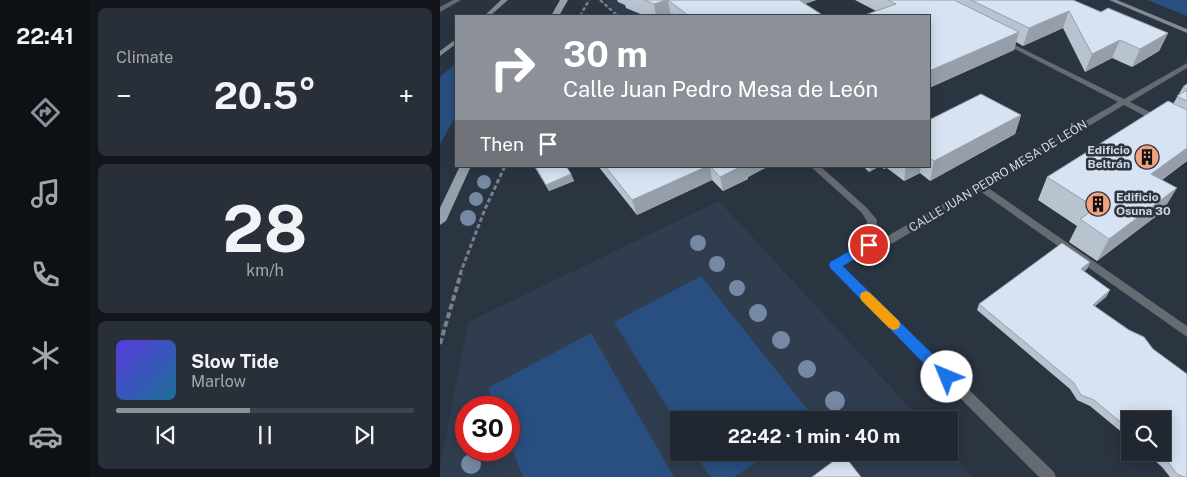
<!DOCTYPE html>
<html lang="en">
<head>
<meta charset="utf-8">
<style>
	body { margin:0; font-family:"Public Sans",sans-serif; background:#282f39; color:#f1f3f6; height:100vh; display:flex; flex-direction:column; font-size:19px; white-space:nowrap }
	* { box-sizing:border-box; margin:0 }
	p { font-size:16px; color:#a2a5ab }
	.icon { flex:none; width:28px; height:28px; fill:none; stroke:currentColor; stroke-width:2; stroke-linecap:round; stroke-linejoin:round }
	.map { position:relative; flex:1; overflow:hidden }
	.panel { display:flex; flex-direction:column; gap:8px; padding:8px; background:#12151b; width:350px }
	.panel>* { flex:none }
	.guide { position:absolute; left:15px; top:15px; width:475px; height:152px; border-radius:0px; box-shadow:0 2px 12px #0003,0 0 0 1px #3d444d; background:#8c9099; color:#fff; overflow:hidden }
	.buttons { position:absolute; left:681px; top:411px; display:grid; gap:10px }
	.buttons a { display:grid; place-items:center; width:50px; height:50px; border-radius:0px; background:#202731; box-shadow:0 2px 12px #0003,0 0 0 1px #3d444d; font-size:25px }
	.speed { position:absolute; left:15px; top:396px; display:flex; gap:10px; font-size:25px; font-weight:700; text-align:center }
	.speed>* { display:grid; place-content:center; width:65px; height:65px; border-radius:50%; background:#202731; box-shadow:0 2px 12px #0003,0 0 0 1px #3d444d; line-height:1 }
	.speed .limit { border:8px solid #d22; background:#fff; color:#111 }
	.pin { position:absolute; display:grid; place-items:center; width:42px; height:42px; color:#fff; margin:-21px; border:2px solid #fff; border-radius:50%; box-shadow:0 1px 5px #0007 }
	.me { position:absolute; width:55px; margin:-28px; rotate:315deg; stroke-linejoin:round; filter:drop-shadow(0 0 4px #0008) }
	.turn { display:flex; align-items:center; gap:18px; height:105px; padding:0 25px; font-size:22px }
	.turn .icon { width:65px; height:65px; stroke-width:2.5 }
	.turn b { display:block; font-size:35px; line-height:42px }
	.then { display:flex; align-items:center; height:48px; padding:0 25px; background:#0003; gap:10px; font-size:19px }
	.big { font-size:38px; font-weight:700; line-height:1.1 }
	.panel .tile { flex:1; display:flex; flex-direction:column; justify-content:center; gap:8px; min-width:0; padding:0 18px; border-radius:8px; background:#282f39 }
	.panel .dial { align-items:center; gap:0 }
	.dial b { font-size:65px; line-height:1 }
	.song { display:flex; align-items:center; gap:15px }
	.cover { width:60px; height:60px; border-radius:8px; background:linear-gradient(135deg,hsl(250 70% 55%),hsl(200 70% 35%)) }
	.played { height:5px; border-radius:2px; background:linear-gradient(90deg,#8c9099 45%,#3d444d 45%) }
	.keys { display:flex; justify-content:space-around; direction:ltr }
	.heat { display:flex; justify-content:space-between; align-items:center; font-size:28px; direction:ltr }
	.trip { position:absolute; left:230px; top:411px; width:288px; height:50px; border-radius:0px; background:#202731; box-shadow:0 2px 12px #0003,0 0 0 1px #3d444d; font-weight:700; line-height:50px; text-align:center }
	main { display:flex; flex:1; min-height:0 }
	.menu { display:flex; flex-direction:column; width:90px; justify-content:space-around; align-items:center; background:#0d1014; color:#a2a5ab }
	.menu .icon { width:35px; height:35px }
	.menu .current { color:#8c9099 }
	.menu b { font-size:22px; color:#f1f3f6 }
	.map>svg:first-child { display:block }
</style>
</head>
<body>
<main>
<nav class="menu">
<b>22:41</b>
<svg class="icon current" aria-label="directions" viewBox="0 0 24 24"><path d="M12 3l9 9-9 9-9-9zM9 14v-3h6M13 9l2 2-2 2"/></svg>
<svg class="icon" aria-label="music" viewBox="0 0 24 24"><path d="M9 18V5l10-2v13"/><circle cx="6" cy="18" r="3"/><circle cx="16" cy="16" r="3"/></svg>
<svg class="icon" aria-label="phone" viewBox="0 0 24 24"><path d="M5 4h4l2 5-3 2q2 4 5 5l2-3 5 2v4C11 20 4 13 5 4z"/></svg>
<svg class="icon" aria-label="climate" viewBox="0 0 24 24"><path d="M12 3v18M4 7l16 10M4 17L20 7"/></svg>
<svg class="icon" aria-label="car" viewBox="0 0 24 24"><path d="M5 17H2v-5l4-1 3-4h7l3 4 3 1v5h-3M9 17h6M6 11h13"/><circle cx="7" cy="17" r="2"/><circle cx="17" cy="17" r="2"/></svg>
</nav>
<section class="panel">
<div class="tile"><p>Climate</p>
<div class="heat"><a>−</a><b class="big">20.5°</b><a>+</a></div>
</div>
<div class="tile dial"><b>28</b><p>km/h</p></div>
<div class="tile">
<div class="song"><i class="cover"></i><div><b>Slow Tide</b><p>Marlow</p></div></div>
<div class="played"></div>
<div class="keys"><svg class="icon" aria-label="previous" viewBox="0 0 24 24"><path d="M18 5L8 12l10 7zM5 5v14"/></svg><svg class="icon" aria-label="pause" viewBox="0 0 24 24"><path d="M8 5v14M16 5v14"/></svg><svg class="icon" aria-label="next" viewBox="0 0 24 24"><path d="M6 5l10 7-10 7zM19 5v14"/></svg></div>
</div>
</section>
<div class="map">
<svg width="747" height="477" viewBox="0 0 747 477">
	<rect width="100%" height="100%" fill="#2b3441"/>
	<path fill="#303d4f" fill-rule="evenodd" d="M163,0H286L234,16H181Z
		M279,201L481,420H239V452H509V450L533,477H0V467L28,322ZM26,408H69V450H26Z"/>
	<path fill="#284f80" d="M707,0H747V16Z
		M16,63V116L0,144V77Z
		M261,276L375,419L239,420V426L174,322Z
		M151,333L234,477H83L69,441V408L55,407L48,388Z
		M255,453H329L294,477H270Z"/>
	<g fill="none" stroke-linecap="round" stroke-linejoin="round">
		<path stroke="#787f8a" stroke-width="2.5" stroke-dasharray="4 2" stroke-linecap="butt" d="M160,0L178,16
			M140,16L149,0"/>
		<path stroke="#787f8a" stroke-width="3" stroke-dasharray="4.5 2.5" stroke-linecap="butt" d="M20,274L45,209L65,166"/>
		<path stroke="#787f8a" stroke-width="4" stroke-dasharray="6 3" stroke-linecap="butt" d="M0,344L21,273"/>
		<path fill="#666a71" fill-rule="evenodd" d="M13,0H21L0,12V7Z
			M561,40H565L684,99L747,63V68L690,102L722,118V122H716L684,105L547,187L747,326V337L540,191L453,243L432,248L401,266L614,472L616,477H599L390,268L389,265L390,262L424,243L427,221L421,212L370,166H380L427,208L437,220L435,240L446,237L678,102L561,42Z"/>
		<path fill="#818993" fill-rule="evenodd" d="M61,0H68L50,16H44Z
			M669,0H677L747,29V33Z
			M16,39V44L0,56V51Z"/>
		<path fill="#96a0ad" fill-rule="evenodd" d="M120,0H128L119,16H111Z
			M20,166H31L6,221L0,225V208Z"/>
	</g>
	<g fill="#7589a4">
		<circle cx="44" cy="182" r="7"/>
		<circle cx="36" cy="199" r="7"/>
		<circle cx="28" cy="218" r="8"/>
		<circle cx="258" cy="243" r="8"/>
		<circle cx="277" cy="264" r="8"/>
		<circle cx="297" cy="288" r="8"/>
		<circle cx="318" cy="313" r="9"/>
		<circle cx="341" cy="340" r="9"/>
		<circle cx="367" cy="369" r="9"/>
		<circle cx="395" cy="401" r="10"/>
		<circle cx="31" cy="464" r="10"/>
	</g>
	<path fill="#b9c3d0" d="M177,0H376L365,4L384,16H205L186,8L185,5L178,2Z
		M415,0H633L661,12L728,33L719,51L692,67L672,58L645,72L623,28L583,46L576,42L574,50L489,88V16L436,11Z
		M747,84V161L722,180L723,211L657,261L629,242L637,226L598,200L607,177L733,104L743,87Z
		M581,115L575,134L490,181L480,173L464,181L447,168L444,169L440,166L429,172L423,166H489V120Z
		M94,166H126L131,174L134,181L109,191Z
		M158,166H329L308,177V179L283,191L272,180L197,215Z
		M650,262L647,269L644,271L670,290L666,297L655,306L747,477H730L722,467L705,452H722L690,420V439L650,406L637,400L630,389L537,310L539,304Z"/>
	<path fill="#969fa9" d="M228,0L231,16H216L214,4Z
		M347,0H376L347,9Z
		M629,11L623,28L583,46L589,28Z
		M579,32L574,50L489,88V71Z
		M728,33L719,51L692,67L700,49Z
		M680,40L672,58L645,72L652,54Z
		M581,115L575,134L490,181L494,161Z
		M747,148V161L699,196L711,174Z
		M268,166H270L272,180L197,215L192,200Z
		M302,166H329L308,177V179L283,191L280,177Z
		M430,166H440L429,172Z
		M466,166H481L480,173L464,181Z
		M131,174L134,181L109,191L106,185Z
		M737,188L723,211L657,261L669,239Z
		M650,262L647,269L638,276L641,269Z
		M670,290L666,297L649,311L653,305Z"/>
	<path fill="#d7e3f2" stroke="#969fa9" d="M204,0H227L214,4Z
		M228,0H359L384,16H249Z
		M448,0H514L579,32L489,71V16H422L456,4Z
		M531,0H633L661,12L668,8L728,33L700,49L680,40L652,54L629,11L589,28Z
		M747,84V89L743,87Z
		M747,90V101L737,96Z
		M541,94L581,115L494,161L489,158V120Z
		M728,101L747,110V148L711,174L737,188L669,239L640,219L656,208L607,177Z
		M95,166H126L131,174L106,185Z
		M165,166H268L192,200Z
		M270,166H302L280,177Z
		M622,243L650,262L641,269L670,290L653,305L689,330L704,337L713,349L747,374V477H744L737,474L728,462L717,452H722V420H690V430L654,400L641,395L634,383L539,304Z
		M403,454L421,477H372Z"/>
	<path fill="#1a73e8" stroke="#114b97" d="M429,240L433,242L435,245L433,248L403,266L512,373L514,377L512,382L507,383L502,382L390,268L389,265L390,262Z"/>
	<path fill="#f59e0b" d="M426,291L430,293L459,321L460,324L459,328L454,330L449,328L421,300L420,296L421,293Z"/>
	<defs>
		<symbol id="building-disc" viewBox="-11 -11 22 22"><circle r="9.5" fill="#f1a17c" stroke="#2b3441"/><path d="M-4-6H4V6H1V3H-1V6H-4ZM-2.5-4.3h1.7v1.8h-1.7ZM.8-4.3h1.7v1.8H.8ZM-2.5-1h1.7V.8h-1.7ZM.8-1h1.7V.8H.8Z" fill="#111"/></symbol>
	</defs>
	<g fill-rule="evenodd">
		<use href="#building-disc" x="693" y="143" width="28" height="28"/>
		<use href="#building-disc" x="644" y="190" width="28" height="28"/>
	</g>
	<g text-anchor="middle" dominant-baseline="central" stroke-width="5" stroke-linejoin="round" paint-order="stroke">
		<g font-size="12" font-weight="bold" fill="#d1d7e0" stroke="#2b3441" text-anchor="end">
			<text x="690" y="150">Edificio<tspan x="690" dy="14">Beltrán</tspan></text>
			<text x="676" y="197" text-anchor="start">Edificio<tspan x="676" dy="14">Osuna 30</tspan></text>
		</g>
		<g font-size="12" fill="#d1d7e0" stroke="#2b3441">
			<text transform="translate(558 176) rotate(-31)">CALLE JUAN PEDRO MESA DE LEÓN</text>
		</g>
	</g>
</svg>
<div class="buttons">
<a><svg class="icon" aria-label="search" viewBox="0 0 24 24"><circle cx="10" cy="10" r="6"/><path d="M15 15l6 6"/></svg></a>
</div>
<div class="speed"><div class="limit">30</div></div>
<div class="pin" style="left:429px;top:245px;background:#d93025"><svg class="icon" aria-label="arrive" viewBox="0 0 24 24"><path d="M6 21V4h12l-3 4 3 4H6"/></svg></div>
<svg class="me" style="left:507px;top:377px" viewBox="-20 -20 40 40"><circle r="19" fill="#fff"/><path d="M0-13L10 11 0 6-10 11z" fill="#1a73e8"/></svg>
<div class="trip">22:42 · 1 min · 40 m</div>
<div class="guide">
<div class="turn"><svg class="icon" aria-label="right" viewBox="0 0 24 24"><path d="M7 20v-9h11M14 6l5 5-5 5"/></svg><div><b>30 m</b>Calle Juan Pedro Mesa de León</div></div>
<div class="then">Then<svg class="icon" aria-label="arrive" viewBox="0 0 24 24"><path d="M6 21V4h12l-3 4 3 4H6"/></svg></div>
</div>
</div>
</main>
</body>
</html>
